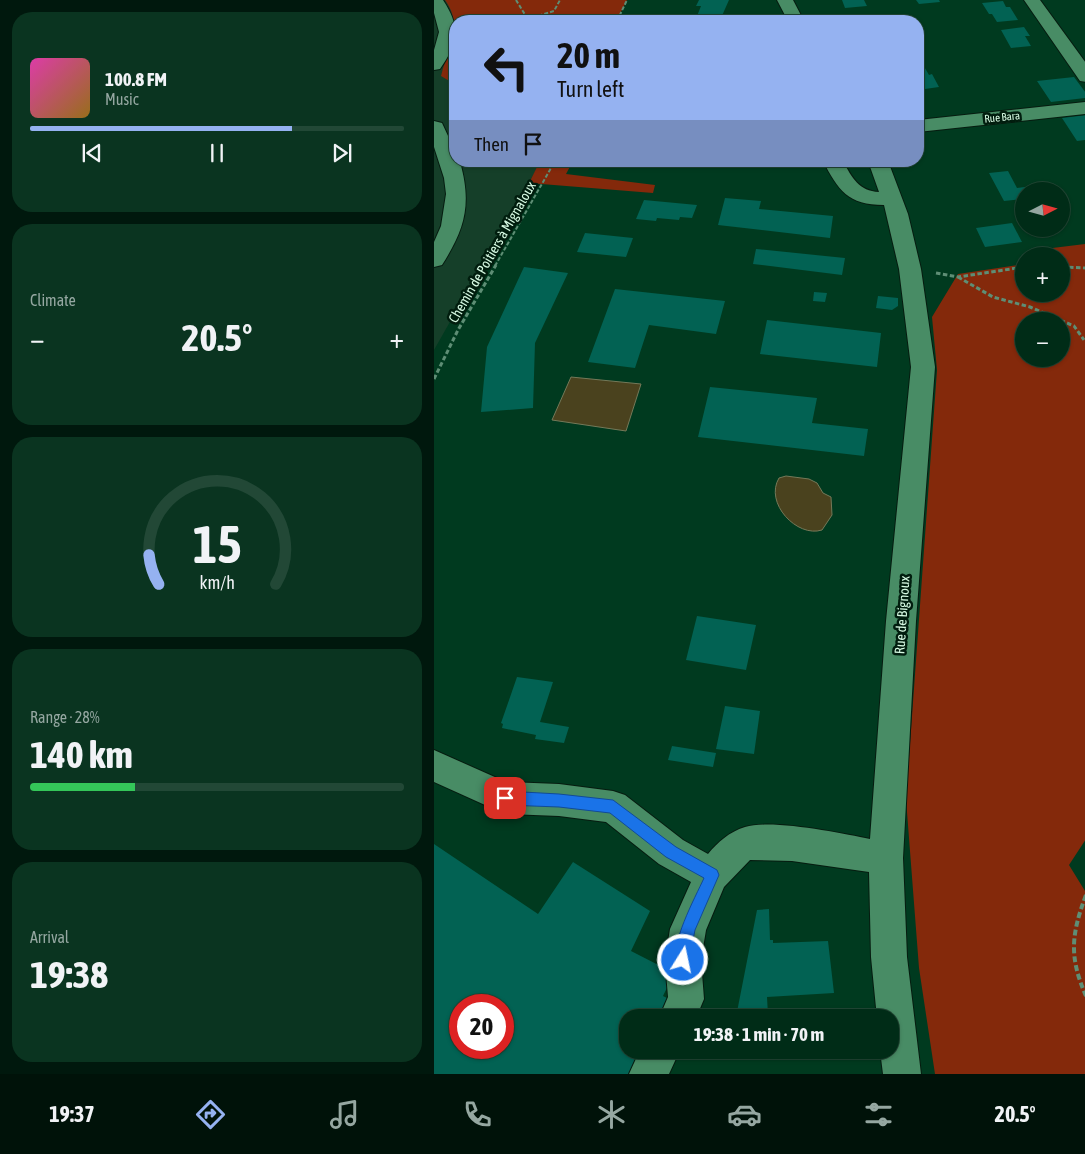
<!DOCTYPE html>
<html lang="en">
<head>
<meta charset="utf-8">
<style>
	body { margin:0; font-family:"Asap Condensed",sans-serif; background:#0a3420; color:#f1f3f6; height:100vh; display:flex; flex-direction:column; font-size:19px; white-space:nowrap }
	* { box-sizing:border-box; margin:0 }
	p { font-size:16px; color:#95a7a1 }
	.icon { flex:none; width:28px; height:28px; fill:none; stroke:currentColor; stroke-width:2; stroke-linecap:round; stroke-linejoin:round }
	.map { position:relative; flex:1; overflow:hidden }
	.side { display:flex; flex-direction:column; gap:12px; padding:12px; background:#00180d; width:434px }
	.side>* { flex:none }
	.hud { position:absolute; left:15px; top:15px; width:475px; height:152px; border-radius:20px; box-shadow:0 1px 4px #0004,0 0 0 1px #224836; background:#95b2f1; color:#111; overflow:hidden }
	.needle { width:32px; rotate:84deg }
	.controls { position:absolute; left:581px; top:182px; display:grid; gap:10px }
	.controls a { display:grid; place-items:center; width:55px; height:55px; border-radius:50%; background:#002c17; box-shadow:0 1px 4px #0004,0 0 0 1px #224836; font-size:25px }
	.speed { position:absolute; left:15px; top:994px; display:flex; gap:10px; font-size:25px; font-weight:700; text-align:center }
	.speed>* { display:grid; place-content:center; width:65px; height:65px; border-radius:50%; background:#002c17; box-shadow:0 1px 4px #0004,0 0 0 1px #224836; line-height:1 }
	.speed .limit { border:8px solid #d22; background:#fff; color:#111 }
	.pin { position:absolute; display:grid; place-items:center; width:42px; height:42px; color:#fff; margin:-21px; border-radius:10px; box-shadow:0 2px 8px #0006 }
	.me { position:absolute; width:55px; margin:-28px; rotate:10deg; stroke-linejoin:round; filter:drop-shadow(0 0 4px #0008) }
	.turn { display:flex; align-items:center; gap:18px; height:105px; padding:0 25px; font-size:22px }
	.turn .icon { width:65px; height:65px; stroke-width:2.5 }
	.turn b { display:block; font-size:35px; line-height:42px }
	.then { display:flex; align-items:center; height:48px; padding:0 25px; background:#0003; gap:10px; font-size:19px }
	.big { font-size:38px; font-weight:700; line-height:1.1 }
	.side .widget { flex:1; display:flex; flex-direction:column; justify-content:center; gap:8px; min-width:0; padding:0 18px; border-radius:20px; background:#0a3420 }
	.side .dial { align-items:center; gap:0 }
	.dial svg { height:130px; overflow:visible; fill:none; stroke:#224836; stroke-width:7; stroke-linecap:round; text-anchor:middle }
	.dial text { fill:#f1f3f6; stroke:none }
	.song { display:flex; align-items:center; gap:15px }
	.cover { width:60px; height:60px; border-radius:8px; background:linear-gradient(135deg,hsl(320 70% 55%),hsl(40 70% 35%)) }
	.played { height:5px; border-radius:2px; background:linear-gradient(90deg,#95b2f1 70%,#224836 70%) }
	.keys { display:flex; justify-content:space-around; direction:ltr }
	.heat { display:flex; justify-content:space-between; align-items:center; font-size:28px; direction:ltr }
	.charge { height:8px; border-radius:4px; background:linear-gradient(90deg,#34c759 28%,#224836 0) }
	.trip { position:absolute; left:185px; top:1009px; width:280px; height:50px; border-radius:20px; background:#002c17; box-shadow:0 1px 4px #0004,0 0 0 1px #224836; font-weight:700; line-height:50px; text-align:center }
	.dock { display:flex; height:80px; justify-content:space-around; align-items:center; background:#001209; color:#95a7a1 }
	.dock .icon { width:35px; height:35px }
	.dock .current { color:#95b2f1 }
	.dock b { font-size:22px; color:#f1f3f6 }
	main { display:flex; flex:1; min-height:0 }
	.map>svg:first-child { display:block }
</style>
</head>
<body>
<main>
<section class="side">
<div class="widget">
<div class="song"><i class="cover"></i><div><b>100.8 FM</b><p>Music</p></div></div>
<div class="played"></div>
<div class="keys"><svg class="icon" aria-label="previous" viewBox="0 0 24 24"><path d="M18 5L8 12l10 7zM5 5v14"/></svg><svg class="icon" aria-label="pause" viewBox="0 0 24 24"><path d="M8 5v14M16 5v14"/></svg><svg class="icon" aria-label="next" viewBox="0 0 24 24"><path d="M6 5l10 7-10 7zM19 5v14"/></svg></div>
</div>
<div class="widget"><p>Climate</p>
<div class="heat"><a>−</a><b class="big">20.5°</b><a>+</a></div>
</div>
<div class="widget dial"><svg viewBox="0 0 100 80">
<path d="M14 69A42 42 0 1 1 86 69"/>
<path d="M14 69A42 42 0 0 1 8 51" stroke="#95b2f1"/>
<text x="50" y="56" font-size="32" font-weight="700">15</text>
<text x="50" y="72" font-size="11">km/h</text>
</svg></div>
<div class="widget"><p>Range · 28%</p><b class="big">140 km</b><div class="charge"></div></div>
<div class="widget"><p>Arrival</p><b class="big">19:38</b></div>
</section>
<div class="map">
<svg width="652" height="1074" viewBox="0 0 652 1074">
	<rect width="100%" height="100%" fill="#003a1f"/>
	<path fill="#153f29" d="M0,0H156L21,21V161H107L0,350Z"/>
	<path fill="#84290b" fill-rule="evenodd" d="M11,0H193L185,16L291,21H21V82H17L7,76C13,49 31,28 11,0Z
		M106,161H139L132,174L221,185L219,193L95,183Z
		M651,244L652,839L635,865L651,891V1074H501L485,968L472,799L503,370L498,317L524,274L590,264V294H628V256H596L594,251ZM590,321H628V359H590Z"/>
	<path fill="#4a421e" stroke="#747959" d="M137,377L207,384L192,431L118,420Z
		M352,476L375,479L383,483L389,493L397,497L398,515L388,530C363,538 330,503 345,478Z"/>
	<path fill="#026253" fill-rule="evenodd" d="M265,0H295L287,18L263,16L267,6H262Z
		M408,0H430L433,6L411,8Z
		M482,0H505L506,2L485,4Z
		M569,1L572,7H576L584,20L563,22L558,14H555L548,3Z
		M432,17L434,21H420L418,18Z
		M590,27L596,36H591L597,46L577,48L567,30Z
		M488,63L495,75L498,74L505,87L491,89L488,83L484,84V64Z
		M640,77L652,93V98L617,102L603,81Z
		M652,115V140L643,141L628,118Z
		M574,171L583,188L614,184L618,191H590V199L570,201L555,173Z
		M291,198L327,201L325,209L399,216L396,238L284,225Z
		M210,200L263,205L258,218L246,217L245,220L223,218L222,221L202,219Z
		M578,223L588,242L551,247L542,228Z
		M151,233L199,238L192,257L143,252Z
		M322,249L411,258L408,275L319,264Z
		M90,267L134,273L101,343L99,408L47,412L53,347Z
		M181,289L291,301L282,334L215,325L201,368L154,362Z
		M380,292L393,293L391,302L379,301Z
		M444,296L464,298V306L458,310L442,308Z
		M333,320L447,333L443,367L326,354Z
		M276,387L383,398L378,423L434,429L430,456L264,437Z
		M263,616L322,625L312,670L252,660Z
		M83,677L119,682L106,722L135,727L130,743L101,739L102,735L68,728L69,724L67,723Z
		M291,706L326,711L320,754L282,749Z
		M238,746L282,753L279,767L234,760Z
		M0,844L104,914L139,862L216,911L197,951L240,973L229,996L237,1000L227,1018H194V1050H209L195,1074H0ZM26,1005H69V1048H26Z
		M335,909L336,940H339V943L394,941L400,993L333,997L334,1015L302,1017L323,910Z"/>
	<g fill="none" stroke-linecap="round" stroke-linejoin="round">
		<defs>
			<path id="minor" d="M0,0H9C27,27 24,43 6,69L0,70V50L5,32L0,13Z
				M343,0H359L370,21H354Z
				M590,0H606L652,63V82L646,81Z
				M652,102V114L484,132V120Z
				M0,121L8,123L21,151V161L26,162C38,204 31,229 8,265L0,267V242L7,226L12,194L10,178L0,147Z
				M389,161H409C418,178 425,191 445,192L434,161H454L474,214L487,269L501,367L482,621L469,858L473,957L487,1074H449L446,1050H456V1018H443L437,957L435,872L358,861L316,860L290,887L272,930L267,960L270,999L262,1018H225L234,997L231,960L236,929L257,882L225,864L172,822L125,816L71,814L0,782V750L72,782L125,784L179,791L191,795L249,840L274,854C284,842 295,832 311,827C338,819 406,833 436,839L452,621L477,367L465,269L450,205C414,205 404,190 389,161Z
				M206,1050H246L235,1074H195Z"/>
		</defs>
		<use href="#minor" stroke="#061c10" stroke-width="2"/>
		<path stroke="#5e8e75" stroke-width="2" stroke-dasharray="4 2" stroke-linecap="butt" d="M82,0L95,21
			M93,19L120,11L126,0
			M183,21L193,0
			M61,266L121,161"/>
		<path stroke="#5e8e75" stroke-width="3" stroke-dasharray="4.5 2.5" stroke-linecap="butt" d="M628,267L652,268
			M502,273L524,277L590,267
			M524,277L559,297L596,307L640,326L650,340
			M0,379L24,330L62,265"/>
		<path stroke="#5e8e75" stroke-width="4" stroke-dasharray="6 3" stroke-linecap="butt" d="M652,895C637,935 635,957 652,996"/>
		<use href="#minor" fill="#488c65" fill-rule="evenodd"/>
	</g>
	<path fill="#1a73e8" stroke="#114b97" d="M71,791L125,794L179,800L242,847L283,870L285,875L261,930L254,965L249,967L243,965C235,945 261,898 270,878L232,857L176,813L125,807L71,805L67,803L65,798L67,793Z"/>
	<g text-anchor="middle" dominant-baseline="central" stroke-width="5" stroke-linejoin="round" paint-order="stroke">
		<g font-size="11" fill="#d7fae3" stroke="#011d0e">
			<text transform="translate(568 117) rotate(-6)">Rue Bara</text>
		</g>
		<g font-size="14" fill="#d7fae3" stroke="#011d0e">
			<text transform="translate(58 252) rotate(-60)">Chemin de Poitiers à Mignaloux</text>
			<text transform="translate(468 615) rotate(-86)">Rue de Bignoux</text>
		</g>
	</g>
</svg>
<div class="controls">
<a><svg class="needle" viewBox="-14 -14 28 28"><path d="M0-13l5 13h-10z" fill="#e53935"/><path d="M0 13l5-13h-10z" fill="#95a7a1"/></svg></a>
<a>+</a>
<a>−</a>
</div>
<div class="speed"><div class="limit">20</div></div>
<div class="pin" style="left:71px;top:798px;background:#d93025"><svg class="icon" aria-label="arrive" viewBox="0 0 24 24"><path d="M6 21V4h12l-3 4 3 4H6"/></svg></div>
<svg class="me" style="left:249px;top:960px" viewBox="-20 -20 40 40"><circle r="17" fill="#1a73e8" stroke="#fff" stroke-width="3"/><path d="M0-11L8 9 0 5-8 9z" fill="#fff"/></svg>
<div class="trip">19:38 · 1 min · 70 m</div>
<div class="hud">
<div class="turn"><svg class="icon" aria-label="left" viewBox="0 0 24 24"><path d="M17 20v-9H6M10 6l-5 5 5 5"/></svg><div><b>20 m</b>Turn left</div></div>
<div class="then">Then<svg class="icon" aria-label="arrive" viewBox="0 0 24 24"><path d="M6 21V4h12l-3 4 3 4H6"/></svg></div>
</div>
</div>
</main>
<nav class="dock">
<b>19:37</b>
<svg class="icon current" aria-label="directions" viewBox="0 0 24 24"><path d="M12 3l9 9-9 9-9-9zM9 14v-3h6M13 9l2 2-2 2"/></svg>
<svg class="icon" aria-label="music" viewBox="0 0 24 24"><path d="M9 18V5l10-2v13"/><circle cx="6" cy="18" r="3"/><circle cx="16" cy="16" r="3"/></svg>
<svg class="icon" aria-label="phone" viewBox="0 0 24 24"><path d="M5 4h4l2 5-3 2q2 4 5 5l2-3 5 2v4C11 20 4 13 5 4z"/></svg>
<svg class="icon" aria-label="climate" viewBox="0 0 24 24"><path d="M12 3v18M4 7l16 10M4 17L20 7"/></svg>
<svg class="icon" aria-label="car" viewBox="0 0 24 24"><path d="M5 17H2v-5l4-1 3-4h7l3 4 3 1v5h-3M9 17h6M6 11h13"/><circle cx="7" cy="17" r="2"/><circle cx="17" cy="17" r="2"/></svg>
<svg class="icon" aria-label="filters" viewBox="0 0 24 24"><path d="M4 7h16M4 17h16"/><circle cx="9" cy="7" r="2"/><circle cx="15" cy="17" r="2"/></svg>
<b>20.5°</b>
</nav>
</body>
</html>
